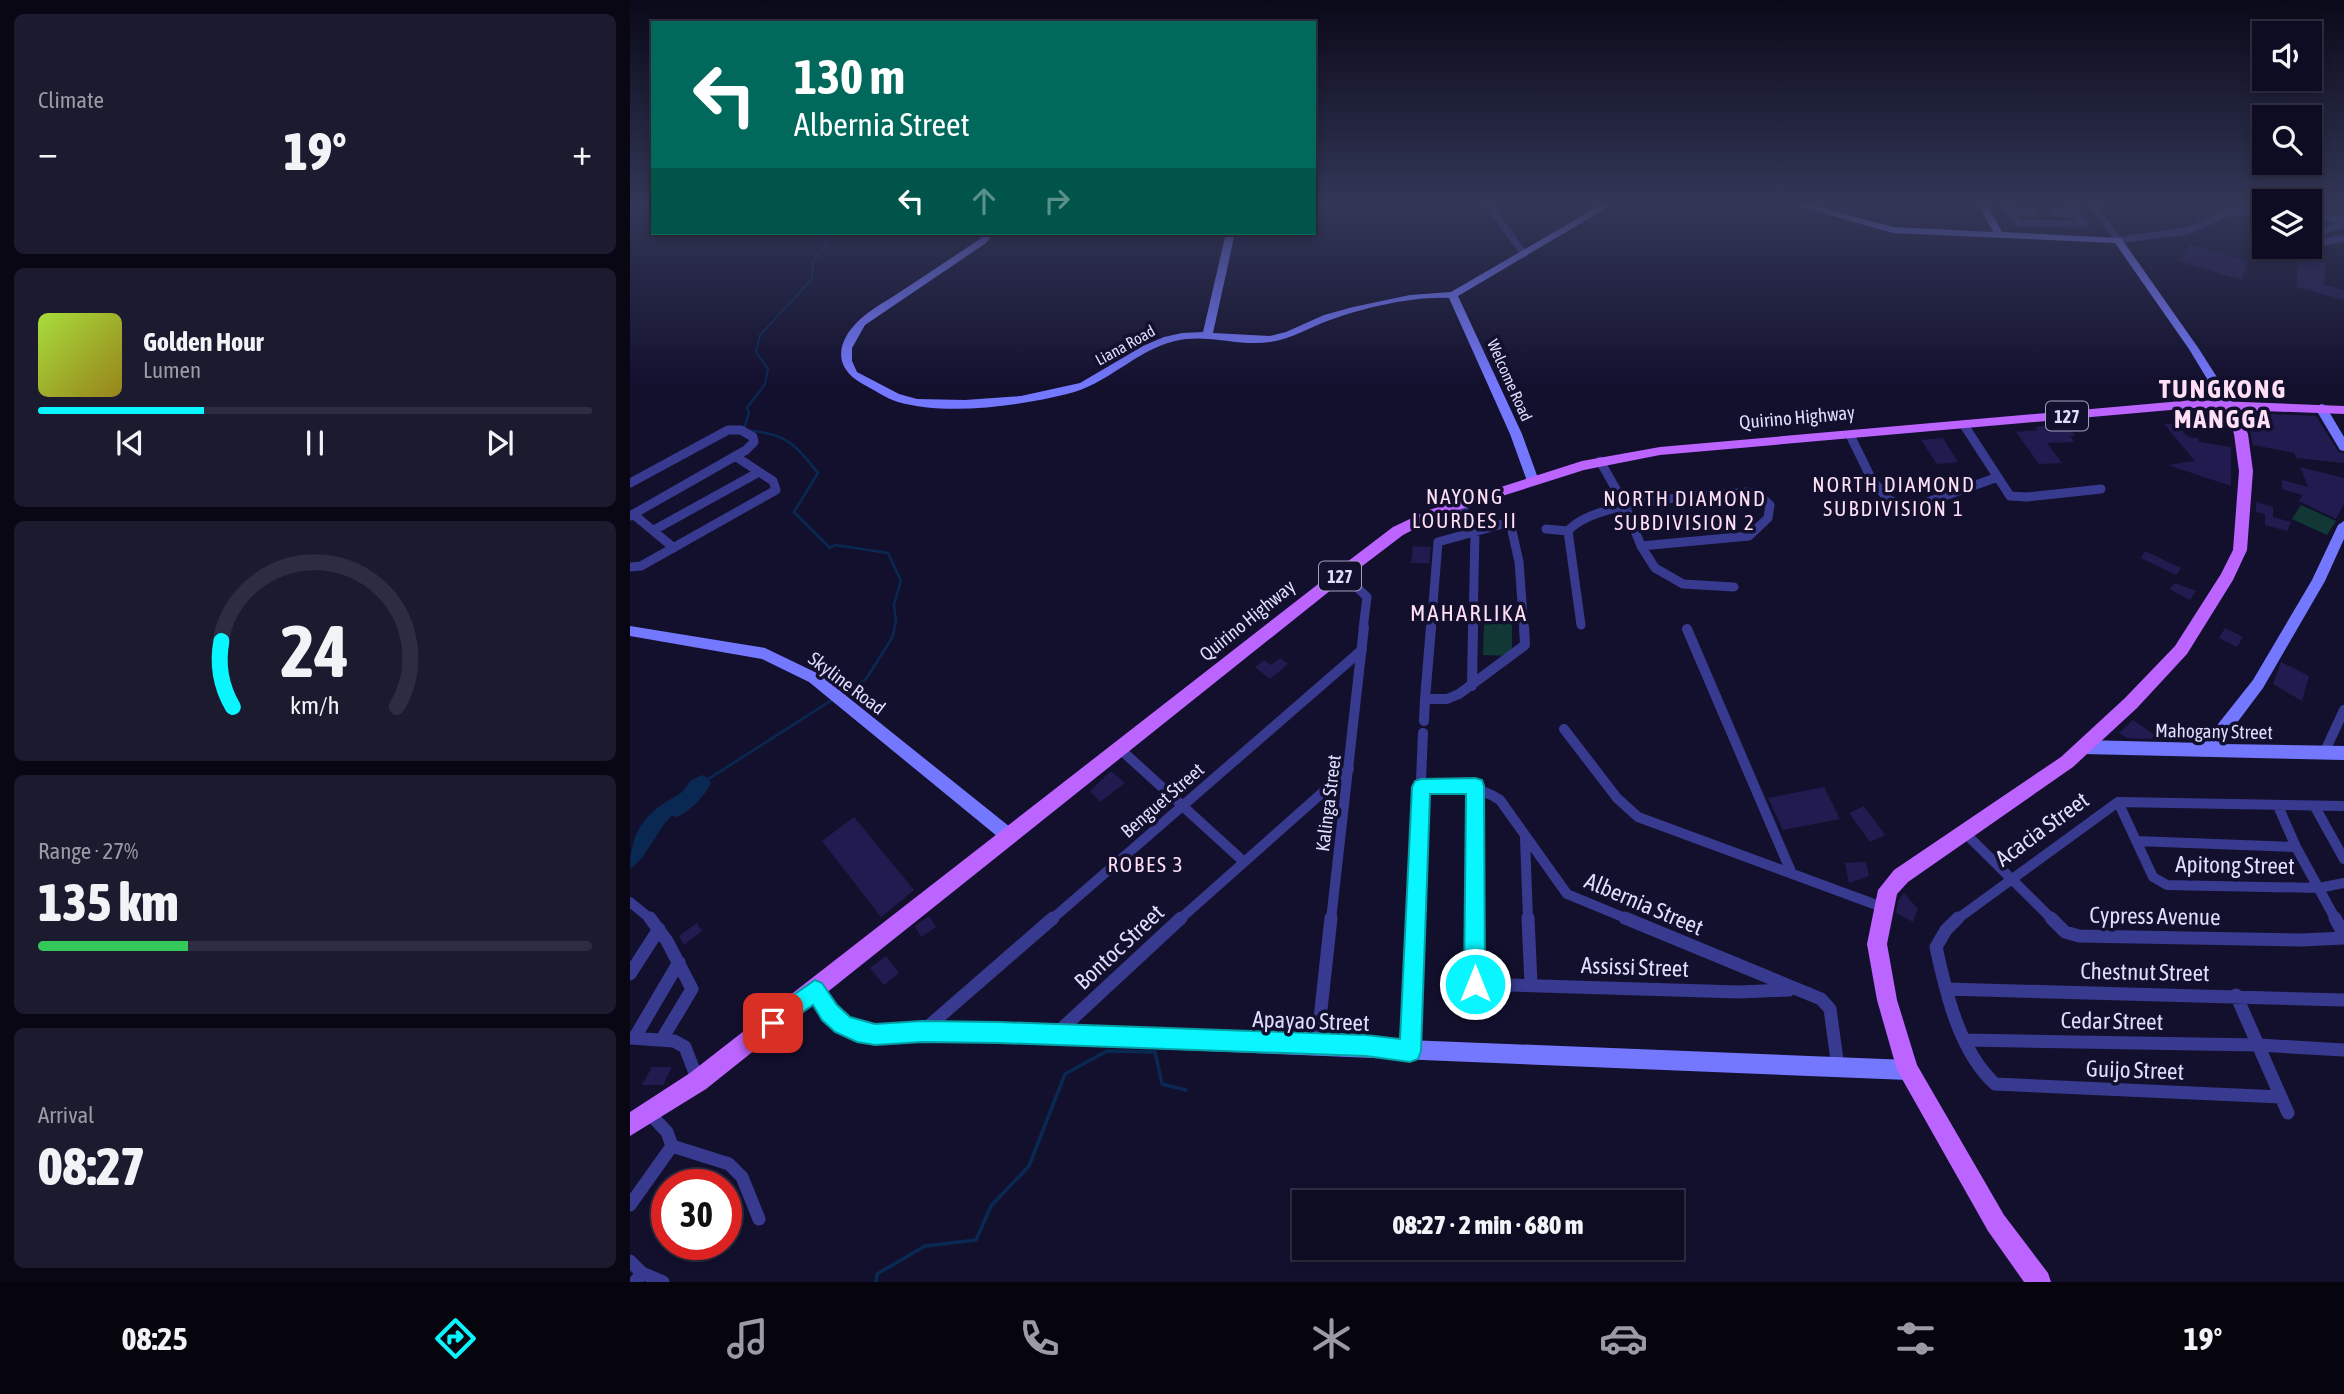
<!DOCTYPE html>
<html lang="en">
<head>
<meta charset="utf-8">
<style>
	body { margin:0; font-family:"Asap Condensed",sans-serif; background:#1c1a2f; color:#f1f3f6; height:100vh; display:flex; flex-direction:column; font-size:26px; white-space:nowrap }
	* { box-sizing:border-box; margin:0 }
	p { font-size:23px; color:#9b9ba5 }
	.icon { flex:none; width:38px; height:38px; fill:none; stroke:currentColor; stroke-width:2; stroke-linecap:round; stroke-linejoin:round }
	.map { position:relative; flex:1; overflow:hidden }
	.panel { display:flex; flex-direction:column; gap:14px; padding:14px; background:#080713; width:630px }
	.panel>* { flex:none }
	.guide { position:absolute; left:21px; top:21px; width:665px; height:214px; border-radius:0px; box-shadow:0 4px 10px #0003,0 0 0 2px #2e2c40; background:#00695c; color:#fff; overflow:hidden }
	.fabs { position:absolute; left:1622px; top:21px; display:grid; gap:14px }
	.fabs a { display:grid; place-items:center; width:70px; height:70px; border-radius:0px; background:#0e0c22; box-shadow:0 4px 10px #0003,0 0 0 2px #2e2c40; font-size:35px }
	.speed { position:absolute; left:21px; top:1169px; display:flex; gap:14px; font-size:35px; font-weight:700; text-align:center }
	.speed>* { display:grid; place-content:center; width:91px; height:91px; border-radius:50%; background:#0e0c22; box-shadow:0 4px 10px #0003,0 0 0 2px #2e2c40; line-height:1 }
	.speed .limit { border:10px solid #d22; background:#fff; color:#111 }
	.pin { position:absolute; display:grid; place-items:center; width:60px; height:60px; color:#fff; margin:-30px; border-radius:14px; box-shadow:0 4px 10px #0006 }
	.me { position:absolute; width:77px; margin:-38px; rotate:0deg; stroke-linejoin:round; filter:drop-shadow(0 0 5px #0008) }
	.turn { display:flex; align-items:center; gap:24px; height:147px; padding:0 28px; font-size:32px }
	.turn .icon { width:91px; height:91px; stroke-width:2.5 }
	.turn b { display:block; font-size:49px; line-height:60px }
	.lanes { display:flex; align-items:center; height:66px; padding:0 28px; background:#0003; justify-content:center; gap:35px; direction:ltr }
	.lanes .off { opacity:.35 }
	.big { font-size:52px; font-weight:800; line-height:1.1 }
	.panel .tile { flex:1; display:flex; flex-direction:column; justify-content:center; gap:10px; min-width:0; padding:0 24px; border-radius:10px; background:#1c1a2f }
	.panel .dial { align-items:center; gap:0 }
	.dial svg { height:182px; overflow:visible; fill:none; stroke:#2e2c40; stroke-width:7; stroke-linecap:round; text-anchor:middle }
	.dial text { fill:#f1f3f6; stroke:none }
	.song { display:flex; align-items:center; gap:21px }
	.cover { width:84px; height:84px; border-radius:10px; background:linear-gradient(135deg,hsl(80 70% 55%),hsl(50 70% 35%)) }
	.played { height:7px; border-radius:4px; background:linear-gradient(90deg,#09f5ff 30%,#2e2c40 30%) }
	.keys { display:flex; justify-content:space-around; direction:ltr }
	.heat { display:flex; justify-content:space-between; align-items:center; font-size:38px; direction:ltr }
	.charge { height:10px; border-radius:5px; background:linear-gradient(90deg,#34c759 27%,#2e2c40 0) }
	.trip { position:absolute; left:662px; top:1190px; width:392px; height:70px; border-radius:0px; background:#0e0c22; box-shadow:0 4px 10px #0003,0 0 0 2px #2e2c40; font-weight:800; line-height:70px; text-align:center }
	.menu { display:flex; height:112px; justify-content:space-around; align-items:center; background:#06050e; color:#9b9ba5 }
	.menu .icon { width:49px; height:49px }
	.menu .selected { color:#09f5ff }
	.menu b { font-size:32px; color:#f1f3f6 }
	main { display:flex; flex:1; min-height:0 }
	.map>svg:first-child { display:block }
</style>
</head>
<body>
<main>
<section class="panel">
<div class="tile"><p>Climate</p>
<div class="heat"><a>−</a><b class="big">19°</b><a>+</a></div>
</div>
<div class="tile">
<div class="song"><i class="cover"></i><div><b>Golden Hour</b><p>Lumen</p></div></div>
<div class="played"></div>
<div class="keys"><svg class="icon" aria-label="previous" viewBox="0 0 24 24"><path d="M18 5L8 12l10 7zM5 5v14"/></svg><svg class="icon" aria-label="pause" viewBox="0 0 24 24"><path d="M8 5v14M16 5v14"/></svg><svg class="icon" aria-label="next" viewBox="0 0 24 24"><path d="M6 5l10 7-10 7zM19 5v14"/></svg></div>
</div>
<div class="tile dial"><svg viewBox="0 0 100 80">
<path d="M14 69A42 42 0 1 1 86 69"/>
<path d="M14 69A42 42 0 0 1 9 40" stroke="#09f5ff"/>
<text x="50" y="56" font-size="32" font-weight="700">24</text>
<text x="50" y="72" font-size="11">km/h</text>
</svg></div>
<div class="tile"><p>Range · 27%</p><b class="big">135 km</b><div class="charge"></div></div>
<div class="tile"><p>Arrival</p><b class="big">08:27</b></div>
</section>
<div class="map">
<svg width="1714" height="1282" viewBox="0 0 1714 1282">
	<rect width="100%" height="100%" fill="#13102e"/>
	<path fill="#123835" d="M1671,505L1706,521L1697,535L1662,519Z
		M854,624H882V656L853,655Z"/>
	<path fill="#092953" d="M72,783L34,824L12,858L0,869C0,818 30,803 72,783Z"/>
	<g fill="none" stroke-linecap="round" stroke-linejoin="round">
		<path stroke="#092953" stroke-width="2" d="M127,395L135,384L138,369L126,352L130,335L182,279L183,261L204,233"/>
		<path stroke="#092953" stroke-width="2.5" d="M114,429L119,413L117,408L128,393
			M120,431C156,433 167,446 188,473L164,512L200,548L205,545L258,553L271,581L264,604L266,622L262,638L236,679L211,695
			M72,783L202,700"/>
		<path stroke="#092953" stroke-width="3.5" d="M246,1282L247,1274L295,1246L346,1240L361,1206L399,1166L435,1074L477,1051L525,1052L532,1084L556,1090"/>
		<path fill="#092953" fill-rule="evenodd" d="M72,775L78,778L81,783C74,797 61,811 46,817L40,815L37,809C42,798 54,793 60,781Z"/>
	</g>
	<path fill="#221b50" d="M1559,244L1618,261L1612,280L1549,261Z
		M1666,255L1696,263L1694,285L1714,290V300L1666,287L1668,265L1665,264Z
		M1614,413L1686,416L1708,451L1714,453V463L1666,458L1664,453L1623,445L1620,431L1628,432Z
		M1534,424H1546L1558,437L1568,438L1569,442L1601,447V486L1538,465L1565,461Z
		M1416,426L1418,429L1440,428L1445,436H1440L1444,442L1417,443L1432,463L1409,464L1386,432L1408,430L1405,427Z
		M1313,438L1328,462L1307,464L1291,440Z
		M1670,467L1714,478V504L1706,519L1669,501L1673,495L1652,489V480L1678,487Z
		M1626,502L1643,507V517L1661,522L1657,531L1635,525V514L1626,512Z
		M783,546L801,547L799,563H781Z
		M1515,551L1551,568L1546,575L1511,558Z
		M1545,583L1566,591L1560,600L1539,589Z
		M1595,628L1613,637L1607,647L1589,638Z
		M650,658L658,664L640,679L625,667L634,660L641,665Z
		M1651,662L1679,676L1672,701L1643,684Z
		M1503,720L1525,735L1521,739L1497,738L1489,733Z
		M481,771L495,783L470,802L460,791Z
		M1194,787L1210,819L1153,830L1138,798Z
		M1234,806L1255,835L1240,842L1219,813Z
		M224,817L284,890L251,917L192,841Z
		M1236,862L1239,876L1219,883L1215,863Z
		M1274,893L1288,909L1283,922L1266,913L1268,901Z
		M299,916L306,927L291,937L285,926Z
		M67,923L72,931L54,945L49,936Z
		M256,956L269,973L254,985L240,968Z
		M22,1067H42L33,1085H12Z"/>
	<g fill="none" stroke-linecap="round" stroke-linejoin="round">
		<path stroke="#383a8f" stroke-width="7" d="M859,206L894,254
			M1375,206L1388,223L1454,224L1442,206
			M1463,206L1488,240L1557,231L1600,212H1634
			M1379,212L1405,213
			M1425,213L1448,214
			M1680,216L1714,221
			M1680,235L1714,224
			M1680,245L1714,238
			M1661,247H1674"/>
		<path stroke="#383a8f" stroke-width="9" d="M1334,425L1380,496L1397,497L1471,489
			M1220,435L1242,480L1258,499L1268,504L1289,505L1368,477
			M970,461L995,505L1011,546L1025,568L1053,584L1104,587
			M0,483L98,430H111L123,437L124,442L116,450L0,516
			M830,503L845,530L843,629
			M3,514L44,548
			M916,529L938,531
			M24,530L129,472
			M0,567L11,566L146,490L143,481L105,456
			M713,574L737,597L733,629
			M951,625L938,531C965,499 1076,496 1118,492L1129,495L1140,505L1138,518L1119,536L1011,546
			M801,629L808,542L880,522L889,562L894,629"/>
		<path stroke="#383a8f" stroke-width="10" d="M1057,629L1162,874
			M842,686L843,627
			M795,699H817L829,694L895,645L894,627
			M795,699L801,627
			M794,721L795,699
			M934,729L987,798L1008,817L1252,907
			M490,749L613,861
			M1694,753L1714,710
			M845,786V920
			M791,787C820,786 845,783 870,800L937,894L1000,920
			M1488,802L1523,877L1537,885L1689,888L1714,883
			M1648,806L1666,847L1706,920
			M1685,807L1714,859
			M1335,833L1423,920
			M895,838L898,920
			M1506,841L1666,847
			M0,902L22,920
			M421,920L732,650
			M549,920L719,769
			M701,920L734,627
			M785,920L793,733
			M1326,920L1488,802L1712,806"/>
		<path stroke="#383a8f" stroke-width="13" d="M20,918L37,941L62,989L32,1039
			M845,918V984L1109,992L1159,990
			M898,918L901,984
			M995,918L1191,999L1200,1009L1208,1067
			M1328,918L1316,930L1306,947C1316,993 1329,1051 1365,1084L1651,1097
			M1421,918L1435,932L1449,936L1671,940L1714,938
			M1705,918L1714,935
			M0,974L29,929
			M1316,989L1714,1000
			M1606,995L1658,1113
			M293,1031L423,918
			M426,1034L551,918
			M5,1037L49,962
			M0,1038L44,1041L55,1047L68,1081
			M1335,1040L1628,1045L1714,1050
			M687,1046L701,918
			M780,1051L785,918
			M19,1113L37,1132L42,1146
			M42,1146L99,1164L112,1177L129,1219
			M0,1205L42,1146
			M0,1261L12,1273L33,1282
			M5,1282L12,1273"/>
		<path fill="#7478ff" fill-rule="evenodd" d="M16,206H23V210Z
			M969,206H980L828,296L892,434L909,481L903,485L897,481L880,434L819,298C783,296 733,308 700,320C680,327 662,339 640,342C609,347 577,333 545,341C506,350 477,385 437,394C388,406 317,416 268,402C255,398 243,389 231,383C212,372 205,355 217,335C229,315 252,304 270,292C297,274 323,257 350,239L354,233H364L356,243L235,325L222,348V361L227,372L269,394L287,399L335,400L391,396L450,383L513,346L534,337L552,333L573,332L596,233H605L583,333L640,336L656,332L694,315L723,307L780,295L821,292Z
			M1168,206H1184L1263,227L1363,232L1349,206H1358L1372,232L1491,238L1569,349L1604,404L1598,408L1594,407L1559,349L1485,243L1263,233Z
			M1691,404L1695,405L1714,437V451L1710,450L1685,408Z
			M1714,521V539L1695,581L1633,688L1591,744L1714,746V760L1454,754L1449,752L1446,747L1449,742L1454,740L1573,743L1623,680L1682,580L1708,525Z
			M0,626L135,648L189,674L385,831L387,836L385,841L379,843L373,841L179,682L132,659L0,636Z
			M185,981C200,987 205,1010 223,1019C243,1029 305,1021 331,1022L1278,1060L1285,1063L1288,1070L1285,1077L1278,1080L331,1041C271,1039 205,1060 176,990L179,984Z"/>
		<path fill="#bc64ff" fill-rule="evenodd" d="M1563,400L1714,406V414L1607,410L1618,434L1623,471L1617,550L1603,580L1557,654L1507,708L1443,767L1278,882L1267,894L1257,944L1267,1000L1287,1065L1374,1215L1418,1273L1421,1282H1394L1358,1231L1267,1070L1247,1000L1237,944L1248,890L1264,870L1431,757L1495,698L1545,646L1591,574L1603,550L1609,471L1604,434L1594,409L1563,408L1030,455L954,470L809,516L773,535L706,586L76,1089L0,1136V1112L60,1073L696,578L763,527L799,510L952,461L1030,447Z"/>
	</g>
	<linearGradient id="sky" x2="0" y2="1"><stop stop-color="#0a0919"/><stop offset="0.53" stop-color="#333757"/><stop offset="1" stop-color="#333757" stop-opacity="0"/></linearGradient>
	<rect width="1714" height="386" fill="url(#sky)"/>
	<path fill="#09f5ff" stroke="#069fa6" stroke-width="2" d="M845,778L852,780L854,786L855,984L852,991L845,994L837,991L834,984L836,794H800L791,1051L788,1059L780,1062L736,1056L369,1043L292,1042L245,1045L227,1042L205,1032L192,1020L183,1005L143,1033L135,1030L132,1023L135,1015L185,980L192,983L207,1005L220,1017L245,1024L292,1021L369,1022L736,1035L770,1039L782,787L785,781L791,779Z"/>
	<g text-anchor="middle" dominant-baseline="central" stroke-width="7" stroke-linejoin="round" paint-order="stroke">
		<g font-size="16" fill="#deddff" stroke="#13102e">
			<text transform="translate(495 345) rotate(-29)">Liana Road</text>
			<text transform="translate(880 380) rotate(66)">Welcome Road</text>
		</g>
		<g fill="#13102e" stroke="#a1a0c0" stroke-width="2">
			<rect x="1416" y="401.5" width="42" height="29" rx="5"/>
			<rect x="689" y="561.5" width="42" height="29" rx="5"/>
		</g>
		<g font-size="18" font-weight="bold" fill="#deddff">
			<text x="1437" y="416">127</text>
			<text x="710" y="576">127</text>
		</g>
		<g font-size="19" fill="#deddff" stroke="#13102e">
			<text transform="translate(1167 417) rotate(-5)">Quirino Highway</text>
			<text transform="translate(617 620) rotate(-39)">Quirino Highway</text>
			<text transform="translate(217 683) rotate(37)">Skyline Road</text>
			<text transform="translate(1584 731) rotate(1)">Mahogany Street</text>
			<text transform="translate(532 800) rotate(-41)">Benguet Street</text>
			<text transform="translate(698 803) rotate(-83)">Kalinga Street</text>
		</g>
		<g font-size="21" letter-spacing="2" fill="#ffdff5" stroke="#13102e">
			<text x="1264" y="484">NORTH DIAMOND<tspan x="1264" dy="24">SUBDIVISION 1</tspan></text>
			<text x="835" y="496">NAYONG<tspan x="835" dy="24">LOURDES II</tspan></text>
			<text x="1055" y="498">NORTH DIAMOND<tspan x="1055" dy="24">SUBDIVISION 2</tspan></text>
			<text x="516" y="864">ROBES 3</text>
		</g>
		<g font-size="23" letter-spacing="2" fill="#ffdff5" stroke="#13102e">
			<text x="839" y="613">MAHARLIKA</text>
		</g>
		<g font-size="23" fill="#deddff" stroke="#13102e">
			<text transform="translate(1412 829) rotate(-36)">Acacia Street</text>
			<text transform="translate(1605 865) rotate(1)">Apitong Street</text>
			<text transform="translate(1014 904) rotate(23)">Albernia Street</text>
			<text transform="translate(1525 916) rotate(1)">Cypress Avenue</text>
			<text transform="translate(489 947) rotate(-43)">Bontoc Street</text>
			<text transform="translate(1005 967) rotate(2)">Assissi Street</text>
			<text transform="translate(1515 972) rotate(1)">Chestnut Street</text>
			<text transform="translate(681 1021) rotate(2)">Apayao Street</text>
			<text transform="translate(1482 1021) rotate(1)">Cedar Street</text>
			<text transform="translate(1505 1070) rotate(2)">Guijo Street</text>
		</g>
		<g font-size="26" font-weight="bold" letter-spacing="2" fill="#ffdff5" stroke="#13102e">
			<text x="1593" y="389">TUNGKONG<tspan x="1593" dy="30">MANGGA</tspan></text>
		</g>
	</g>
</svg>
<div class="fabs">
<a><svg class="icon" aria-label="sound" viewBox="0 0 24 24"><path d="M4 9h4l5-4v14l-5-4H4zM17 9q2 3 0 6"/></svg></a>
<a><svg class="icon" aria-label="search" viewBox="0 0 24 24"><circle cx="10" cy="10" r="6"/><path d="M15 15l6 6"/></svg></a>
<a><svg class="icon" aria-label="layers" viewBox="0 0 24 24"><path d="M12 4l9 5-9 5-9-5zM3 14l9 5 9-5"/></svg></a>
</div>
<div class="speed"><div class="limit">30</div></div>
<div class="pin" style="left:143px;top:1023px;background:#d93025"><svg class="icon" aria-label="arrive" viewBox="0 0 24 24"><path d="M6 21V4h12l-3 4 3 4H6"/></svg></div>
<svg class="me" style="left:845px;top:984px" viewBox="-20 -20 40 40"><circle r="17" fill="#09f5ff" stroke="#fff" stroke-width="3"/><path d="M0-11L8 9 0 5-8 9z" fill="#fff"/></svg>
<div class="trip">08:27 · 2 min · 680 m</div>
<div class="guide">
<div class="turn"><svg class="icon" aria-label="left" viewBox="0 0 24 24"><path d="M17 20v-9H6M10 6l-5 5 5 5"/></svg><div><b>130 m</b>Albernia Street</div></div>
<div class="lanes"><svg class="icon" aria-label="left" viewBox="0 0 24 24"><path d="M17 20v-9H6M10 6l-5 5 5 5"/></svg><svg class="icon off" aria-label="ahead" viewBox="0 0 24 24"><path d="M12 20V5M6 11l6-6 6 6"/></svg><svg class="icon off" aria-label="right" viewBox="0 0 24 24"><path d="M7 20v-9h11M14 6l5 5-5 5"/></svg></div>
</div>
</div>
</main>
<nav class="menu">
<b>08:25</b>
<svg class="icon selected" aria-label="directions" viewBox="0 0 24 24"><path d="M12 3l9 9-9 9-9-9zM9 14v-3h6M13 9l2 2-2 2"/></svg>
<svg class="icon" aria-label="music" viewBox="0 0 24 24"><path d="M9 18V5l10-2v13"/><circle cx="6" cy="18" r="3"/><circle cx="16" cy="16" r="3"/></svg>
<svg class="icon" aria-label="phone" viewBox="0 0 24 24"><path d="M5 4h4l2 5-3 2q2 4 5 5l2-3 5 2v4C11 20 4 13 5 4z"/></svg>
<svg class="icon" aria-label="climate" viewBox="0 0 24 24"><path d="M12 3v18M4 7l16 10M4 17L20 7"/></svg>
<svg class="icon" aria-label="car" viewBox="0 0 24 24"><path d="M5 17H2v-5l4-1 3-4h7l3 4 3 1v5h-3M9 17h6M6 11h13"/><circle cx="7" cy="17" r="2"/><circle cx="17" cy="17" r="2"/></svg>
<svg class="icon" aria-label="filters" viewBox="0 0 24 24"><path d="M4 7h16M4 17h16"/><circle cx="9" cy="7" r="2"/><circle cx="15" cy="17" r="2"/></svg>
<b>19°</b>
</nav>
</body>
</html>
